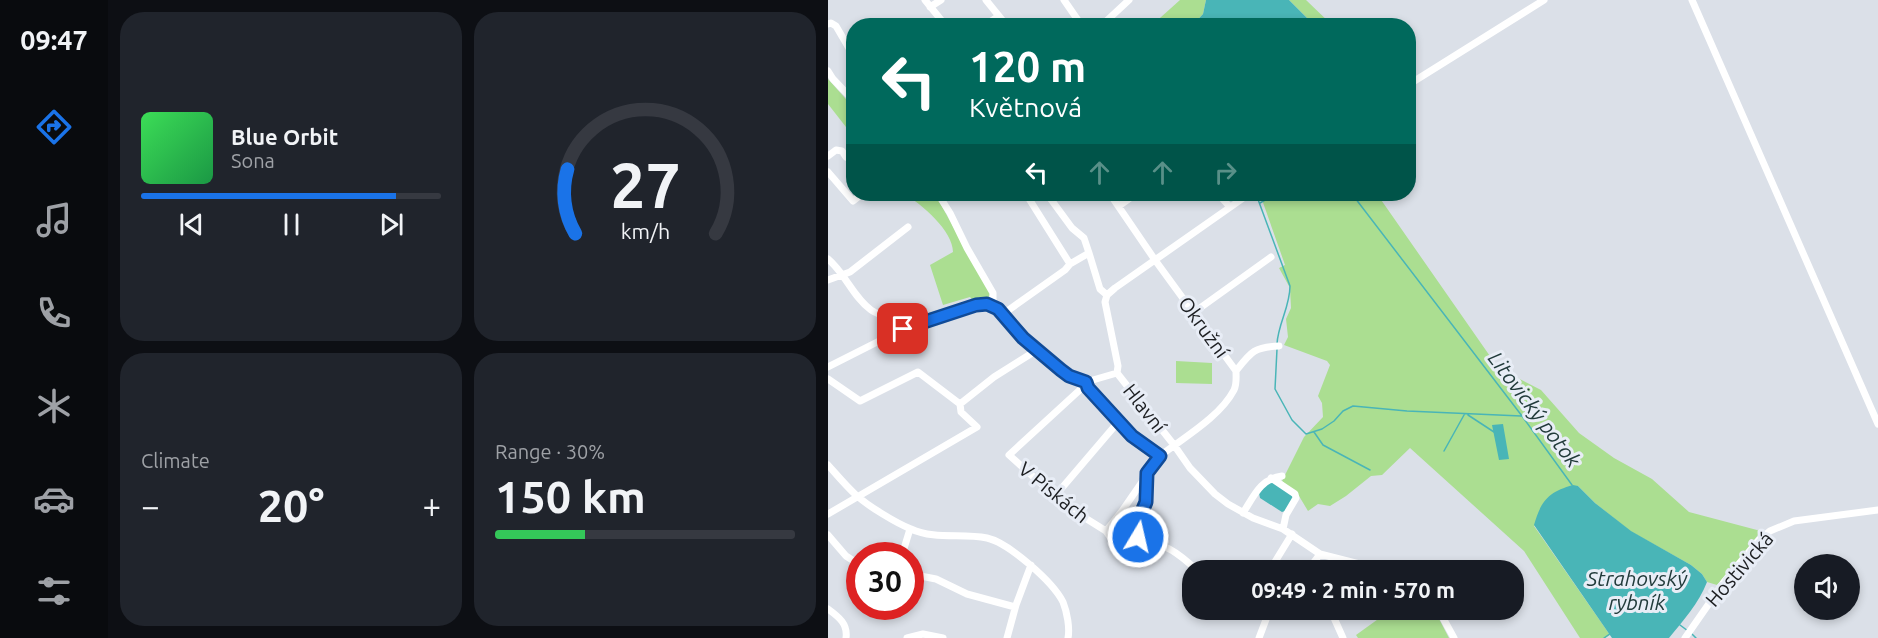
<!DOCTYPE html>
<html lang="en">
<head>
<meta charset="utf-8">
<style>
	body { margin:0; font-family:Ubuntu,sans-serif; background:#20242c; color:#f1f3f6; height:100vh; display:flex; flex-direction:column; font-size:22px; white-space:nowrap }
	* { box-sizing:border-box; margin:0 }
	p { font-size:20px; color:#9ea1a6 }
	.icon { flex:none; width:33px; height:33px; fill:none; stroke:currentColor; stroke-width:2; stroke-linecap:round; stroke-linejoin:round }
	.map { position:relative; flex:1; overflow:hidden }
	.sheet { display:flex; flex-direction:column; gap:12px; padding:12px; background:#0d0f14; width:720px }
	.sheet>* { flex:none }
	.guide { position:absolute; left:18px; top:18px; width:570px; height:183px; border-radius:24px; box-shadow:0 3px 9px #0003; background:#00695c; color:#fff; overflow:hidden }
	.fabs { position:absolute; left:966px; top:554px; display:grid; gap:12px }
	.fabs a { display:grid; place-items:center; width:66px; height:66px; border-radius:50%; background:#171b24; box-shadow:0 3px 9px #0003; font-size:30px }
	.speed { position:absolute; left:18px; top:542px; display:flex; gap:12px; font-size:30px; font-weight:700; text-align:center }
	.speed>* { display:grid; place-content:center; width:78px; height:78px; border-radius:50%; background:#171b24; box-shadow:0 3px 9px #0003; line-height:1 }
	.speed .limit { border:9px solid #d22; background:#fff; color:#111 }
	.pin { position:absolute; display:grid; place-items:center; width:51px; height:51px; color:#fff; margin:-26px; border-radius:12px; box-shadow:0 3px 9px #0006 }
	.me { position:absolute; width:66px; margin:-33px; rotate:9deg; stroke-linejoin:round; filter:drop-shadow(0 0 4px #0008) }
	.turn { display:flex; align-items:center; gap:21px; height:126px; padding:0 24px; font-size:27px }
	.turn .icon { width:78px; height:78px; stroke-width:2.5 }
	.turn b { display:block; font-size:42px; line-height:51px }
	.lanes { display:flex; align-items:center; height:57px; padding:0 24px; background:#0003; justify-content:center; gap:30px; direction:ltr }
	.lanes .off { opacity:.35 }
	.big { font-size:45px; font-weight:600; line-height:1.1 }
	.sheet .card { flex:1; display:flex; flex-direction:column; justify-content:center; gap:9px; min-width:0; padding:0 21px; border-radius:24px; background:#20242c }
	.sheet .dial { align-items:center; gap:0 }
	.dial svg { height:156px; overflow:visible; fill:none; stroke:#363941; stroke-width:7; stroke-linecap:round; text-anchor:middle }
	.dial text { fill:#f1f3f6; stroke:none }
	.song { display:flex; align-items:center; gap:18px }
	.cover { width:72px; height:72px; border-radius:9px; background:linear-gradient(135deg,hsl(130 70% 55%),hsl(140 70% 35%)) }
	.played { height:6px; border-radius:3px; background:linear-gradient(90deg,#1a73e8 85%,#363941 85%) }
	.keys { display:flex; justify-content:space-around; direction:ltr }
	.heat { display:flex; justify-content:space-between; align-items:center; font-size:33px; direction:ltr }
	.charge { height:9px; border-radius:4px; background:linear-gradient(90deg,#34c759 30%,#363941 0) }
	.sheet .tiles { flex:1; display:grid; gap:12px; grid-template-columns:repeat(2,1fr) }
	.trip { position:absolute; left:354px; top:560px; width:342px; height:60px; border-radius:24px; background:#171b24; box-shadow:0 3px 9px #0003; font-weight:600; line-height:60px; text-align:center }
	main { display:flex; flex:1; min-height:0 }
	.menu { display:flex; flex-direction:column; width:108px; justify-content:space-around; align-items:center; background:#090b0e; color:#9ea1a6 }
	.menu .icon { width:42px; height:42px }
	.menu .active { color:#1a73e8 }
	.menu b { font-size:27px; color:#f1f3f6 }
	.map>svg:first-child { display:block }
</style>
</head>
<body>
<main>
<nav class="menu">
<b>09:47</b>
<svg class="icon active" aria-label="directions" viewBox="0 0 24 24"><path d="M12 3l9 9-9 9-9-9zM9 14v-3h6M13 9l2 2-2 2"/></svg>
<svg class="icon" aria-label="music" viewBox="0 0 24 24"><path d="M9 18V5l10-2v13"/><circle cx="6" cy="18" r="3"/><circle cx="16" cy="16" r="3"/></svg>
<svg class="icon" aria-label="phone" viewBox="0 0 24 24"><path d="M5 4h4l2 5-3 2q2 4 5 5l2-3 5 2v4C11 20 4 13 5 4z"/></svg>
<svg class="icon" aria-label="climate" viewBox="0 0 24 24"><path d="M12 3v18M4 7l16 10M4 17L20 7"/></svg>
<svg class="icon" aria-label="car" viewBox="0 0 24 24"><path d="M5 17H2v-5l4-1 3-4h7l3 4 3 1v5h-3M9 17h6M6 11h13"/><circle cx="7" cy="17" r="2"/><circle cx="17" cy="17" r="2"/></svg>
<svg class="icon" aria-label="filters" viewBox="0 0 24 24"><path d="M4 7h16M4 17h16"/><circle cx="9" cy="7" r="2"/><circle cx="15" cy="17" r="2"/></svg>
</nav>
<section class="sheet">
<div class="tiles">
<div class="card">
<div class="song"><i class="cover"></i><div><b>Blue Orbit</b><p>Sona</p></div></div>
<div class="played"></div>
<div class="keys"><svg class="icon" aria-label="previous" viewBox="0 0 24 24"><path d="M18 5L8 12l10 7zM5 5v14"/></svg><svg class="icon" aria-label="pause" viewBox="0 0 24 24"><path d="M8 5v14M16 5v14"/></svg><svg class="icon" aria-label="next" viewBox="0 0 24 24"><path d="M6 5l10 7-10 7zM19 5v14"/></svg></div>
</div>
<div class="card dial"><svg viewBox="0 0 100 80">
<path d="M14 69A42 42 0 1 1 86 69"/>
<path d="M14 69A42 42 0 0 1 10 36" stroke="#1a73e8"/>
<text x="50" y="56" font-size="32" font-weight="700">27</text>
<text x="50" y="72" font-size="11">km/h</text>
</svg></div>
<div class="card"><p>Climate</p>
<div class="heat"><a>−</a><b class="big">20°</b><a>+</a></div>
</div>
<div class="card"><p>Range · 30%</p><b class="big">150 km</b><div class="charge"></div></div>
</div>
</section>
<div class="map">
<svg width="1050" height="638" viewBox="0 0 1050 638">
	<rect width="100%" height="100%" fill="#dbe0e8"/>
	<path fill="#abde91" d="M352,0H378L375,14L365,25L323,26Z
		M461,0H478L504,25H486Z
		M0,79L25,107V136L0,104Z
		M76,194H107L162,293L160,300L147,303L142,297L115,305L102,265L125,252C125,231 94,204 76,194Z
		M432,194H549L664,359L680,378L684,375L713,390L751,433L786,458L824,479L861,512L929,530L935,529L889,585L879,582L874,574L863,565L802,531L767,503L750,486L706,526L782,635L777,638H752L696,551L582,448L554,475L543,476L518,496L502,506L490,504L480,511L471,496L454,481L476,437L495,417L494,403L490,396L502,365L499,361L456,345L460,337L458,319L463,308L462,288L451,268L457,265Z
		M348,361L384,363V384L348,383Z
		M548,609H603L610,617L621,638H530L528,635L553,617Z"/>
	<path fill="#49b5b7" d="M378,0H461L486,25H365L375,14Z
		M675,424L681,459L671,460L664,425Z
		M445,482L465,496V500L457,511L454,512L432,498L431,493L438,484Z
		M745,485L750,486L767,503L803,531L863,565L874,574L879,582C871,603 855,621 841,638H784L706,525C713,501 720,492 745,485Z"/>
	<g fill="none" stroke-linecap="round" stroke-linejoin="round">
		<path stroke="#49b5b7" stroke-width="1.5" d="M428,194L462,286C462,307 450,324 449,344
			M524,194L694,416L744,485
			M432,203L448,194
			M449,349L447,389L464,420L478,434L494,429L506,421L515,411L525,406L579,411L693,416
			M640,415L666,432
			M486,432L495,445L542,470
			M616,451L636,415
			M852,625L860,631
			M864,634L868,638
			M776,638L783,633"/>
		<path stroke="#fff" stroke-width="7" d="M97,0L118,26
			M158,0L179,26
			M236,0L254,26
			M864,0L1050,424
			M102,7L113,0
			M0,24L3,23L8,26L22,50L26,51
			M76,26L81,23L84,26
			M156,26L171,16
			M273,26L301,0
			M0,71L5,79L26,101
			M580,85L716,0
			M0,156L8,150L14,151L18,157
			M0,172L25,201L34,194
			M110,194L122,213L139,248L165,293V306
			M198,194L242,264
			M219,194L244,228L256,238L261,253
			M390,194L402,207
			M421,194L287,288L279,295L277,302L290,366L289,373L346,445L362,468L387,494L400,504L425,518L455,529L492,554L555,570
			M291,206L308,194
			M0,259C17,273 25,297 43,310C53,317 68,318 75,329
			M0,280L22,272L80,227
			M365,313L443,257
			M175,314L237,270L242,264L261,253L272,289L279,295
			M0,367L75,329L139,308L159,304L170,309L195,338L241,376L258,382L289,373
			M408,371C423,352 426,347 451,346
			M0,379L32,401L90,372L132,404L133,412L149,427L0,514
			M258,382L260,388L304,436L332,456C355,438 392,417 406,390C409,384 408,377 408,371L327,260L282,194
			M258,382L255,387L181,455L238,506L278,531L282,537L290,535L301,527
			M132,404L166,377L209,350
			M0,465C9,475 18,486 28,495C40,506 68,523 83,529C107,540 133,533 159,538C181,543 225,582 235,602C239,612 242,628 240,638
			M319,473L318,502L308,526L310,537C318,543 328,543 337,547C350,552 359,562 369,570
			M443,478L467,494L468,498L458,515L455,529
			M227,496L291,421
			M415,513C426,496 432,479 454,476
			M278,531L294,511L332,456
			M0,535L18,556L32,565
			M74,555L82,529
			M442,570L464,534
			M480,570L492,554
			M82,574L108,579L139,594L187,607
			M0,609C11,617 20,624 18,638
			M502,609L515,638
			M610,609L626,638
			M79,638L95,634L115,638
			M179,638L188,605L203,565
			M431,638L442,609
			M857,638L896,582L931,540L942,531L966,521L1050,510"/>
	</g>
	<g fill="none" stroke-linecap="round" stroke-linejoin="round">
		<defs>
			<path id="route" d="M75,329L148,305L159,304L170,309L195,338L233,370L241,376L258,382L260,388L304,436L332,456L319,473L318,502L308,526L310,537"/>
		</defs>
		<use href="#route" stroke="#114b97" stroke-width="15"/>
		<use href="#route" stroke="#1a73e8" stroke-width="10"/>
	</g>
	<g text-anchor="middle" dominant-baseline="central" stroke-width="6" stroke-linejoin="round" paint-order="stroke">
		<g font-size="20" fill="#1c1e21" stroke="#e8edf6">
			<text transform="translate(376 327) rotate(54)">Okružní</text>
			<text transform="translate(317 408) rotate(52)">Hlavní</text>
			<text transform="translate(226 492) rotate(39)">V Pískách</text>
			<text transform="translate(911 569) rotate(-49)">Hostivická</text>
		</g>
		<g font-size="21" font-style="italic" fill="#223b3b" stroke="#e8edf6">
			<text transform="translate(707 409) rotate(53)">Litovický potok</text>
			<text x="809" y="578">Strahovský<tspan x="809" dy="24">rybník</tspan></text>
		</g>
	</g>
</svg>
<div class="fabs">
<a><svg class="icon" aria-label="sound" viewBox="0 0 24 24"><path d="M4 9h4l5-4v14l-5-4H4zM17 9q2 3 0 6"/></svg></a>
</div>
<div class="speed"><div class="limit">30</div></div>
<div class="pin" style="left:75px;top:329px;background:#d93025"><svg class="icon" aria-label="arrive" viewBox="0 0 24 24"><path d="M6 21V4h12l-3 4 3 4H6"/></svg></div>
<svg class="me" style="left:310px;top:537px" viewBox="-20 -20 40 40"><circle r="17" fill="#1a73e8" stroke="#fff" stroke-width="3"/><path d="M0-11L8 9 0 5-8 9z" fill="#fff"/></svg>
<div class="trip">09:49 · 2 min · 570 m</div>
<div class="guide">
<div class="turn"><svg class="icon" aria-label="left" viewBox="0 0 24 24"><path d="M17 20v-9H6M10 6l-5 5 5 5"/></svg><div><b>120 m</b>Květnová</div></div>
<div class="lanes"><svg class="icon" aria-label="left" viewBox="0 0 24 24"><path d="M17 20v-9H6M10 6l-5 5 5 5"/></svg><svg class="icon off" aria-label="ahead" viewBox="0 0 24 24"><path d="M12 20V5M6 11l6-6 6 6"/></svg><svg class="icon off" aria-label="ahead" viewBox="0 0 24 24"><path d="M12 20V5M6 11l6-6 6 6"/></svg><svg class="icon off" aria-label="right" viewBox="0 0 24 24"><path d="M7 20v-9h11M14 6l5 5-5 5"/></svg></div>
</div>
</div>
</main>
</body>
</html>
